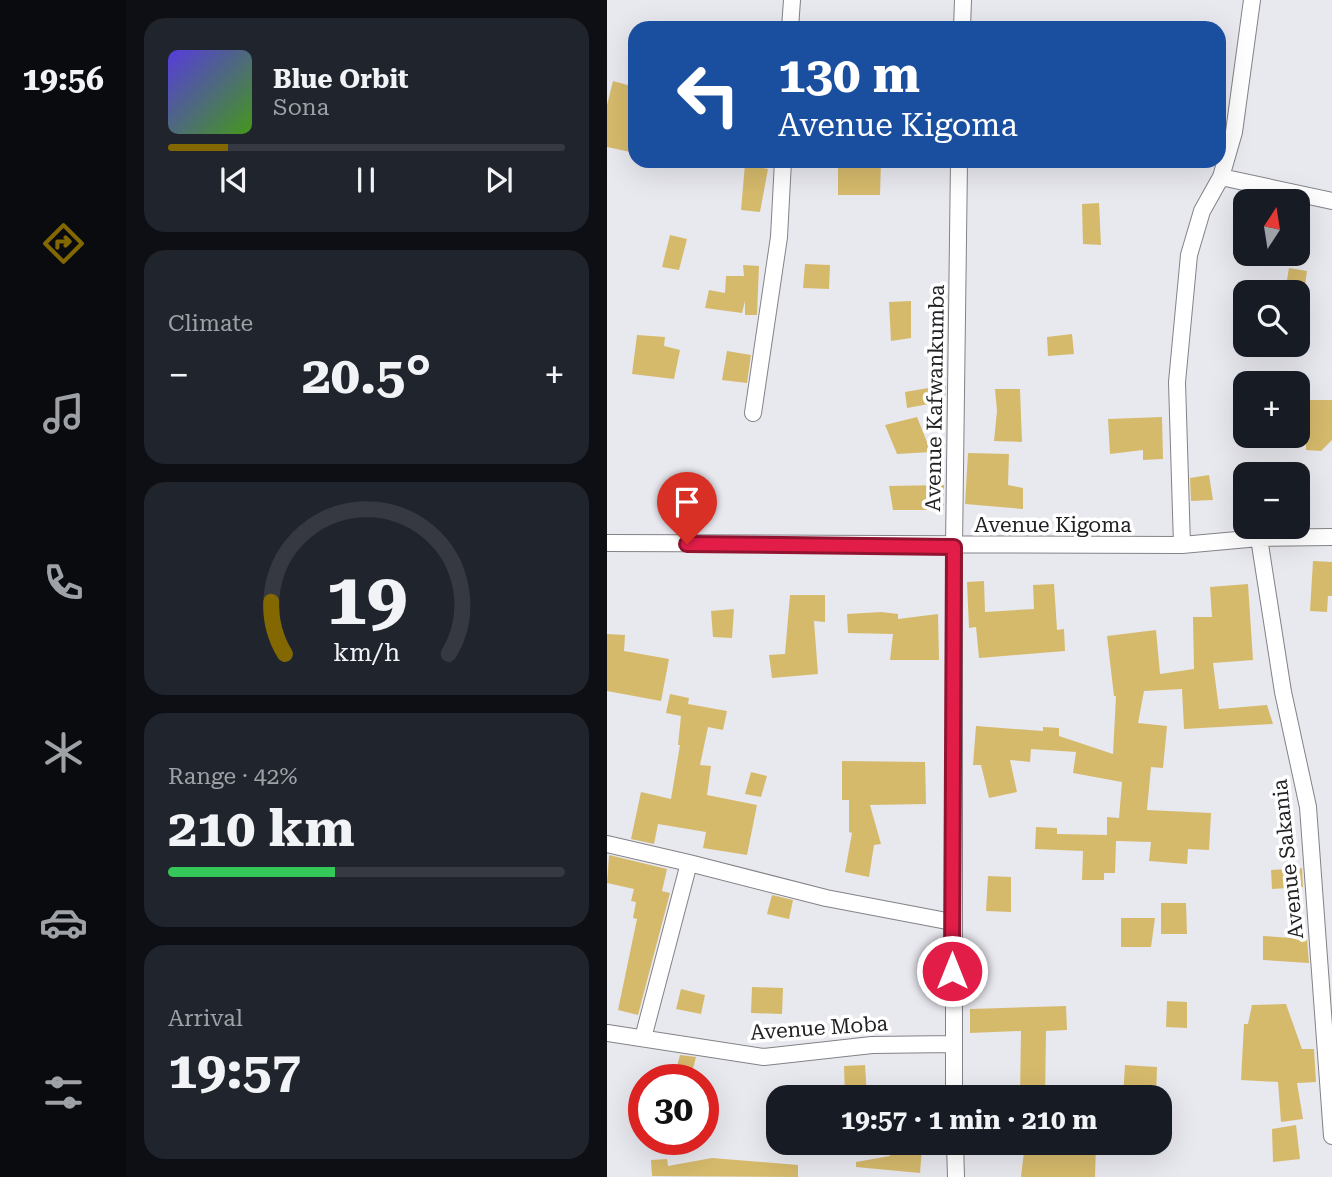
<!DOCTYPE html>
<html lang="en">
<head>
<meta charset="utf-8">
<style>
	body { margin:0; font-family:"Roboto Serif",serif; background:#20242c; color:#f1f3f6; height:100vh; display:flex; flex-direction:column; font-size:26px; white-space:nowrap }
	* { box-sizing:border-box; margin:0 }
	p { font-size:23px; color:#9ea1a6 }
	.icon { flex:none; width:38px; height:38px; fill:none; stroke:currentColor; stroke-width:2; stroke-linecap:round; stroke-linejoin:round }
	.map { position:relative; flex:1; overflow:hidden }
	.details { display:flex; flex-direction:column; gap:18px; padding:18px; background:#0d0f14; width:481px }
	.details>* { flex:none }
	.top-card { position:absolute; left:21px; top:21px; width:598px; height:147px; border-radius:21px; box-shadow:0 7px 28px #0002; background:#1a4fa0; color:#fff; overflow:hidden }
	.needle { width:46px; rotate:12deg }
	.controls { position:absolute; left:626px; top:189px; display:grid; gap:14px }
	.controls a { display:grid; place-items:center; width:77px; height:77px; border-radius:14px; background:#171b24; box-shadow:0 7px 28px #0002; font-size:35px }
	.speed { position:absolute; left:21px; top:1064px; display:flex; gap:14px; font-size:35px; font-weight:700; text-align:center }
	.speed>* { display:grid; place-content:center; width:91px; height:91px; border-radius:50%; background:#171b24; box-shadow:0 7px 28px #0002; line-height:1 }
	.speed .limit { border:10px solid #d22; background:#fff; color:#111 }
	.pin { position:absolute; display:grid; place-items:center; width:60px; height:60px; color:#fff; margin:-72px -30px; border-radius:50% 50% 50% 0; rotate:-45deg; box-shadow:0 0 7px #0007 }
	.pin .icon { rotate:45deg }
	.me { position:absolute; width:77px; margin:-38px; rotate:0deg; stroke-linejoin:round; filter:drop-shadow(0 0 5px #0008) }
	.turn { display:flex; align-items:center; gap:24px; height:147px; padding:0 35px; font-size:32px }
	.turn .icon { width:91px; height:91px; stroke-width:2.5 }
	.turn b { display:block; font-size:49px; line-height:60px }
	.big { font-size:52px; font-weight:700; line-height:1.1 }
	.details .tile { flex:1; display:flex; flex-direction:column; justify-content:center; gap:10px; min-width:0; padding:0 24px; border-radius:21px; background:#20242c }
	.details .dial { align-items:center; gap:0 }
	.dial svg { height:182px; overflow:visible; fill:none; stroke:#363941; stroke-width:7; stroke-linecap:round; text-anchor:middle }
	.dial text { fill:#f1f3f6; stroke:none }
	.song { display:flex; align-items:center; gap:21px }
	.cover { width:84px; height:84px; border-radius:10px; background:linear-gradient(135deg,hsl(250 70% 55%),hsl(100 70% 35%)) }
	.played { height:7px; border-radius:4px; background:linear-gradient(90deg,#836700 15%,#363941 15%) }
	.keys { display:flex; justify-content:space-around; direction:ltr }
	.heat { display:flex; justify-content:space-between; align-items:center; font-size:38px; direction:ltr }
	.charge { height:10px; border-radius:5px; background:linear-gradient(90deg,#34c759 42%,#363941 0) }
	.trip { position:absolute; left:159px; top:1085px; width:406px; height:70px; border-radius:21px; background:#171b24; box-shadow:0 7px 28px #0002; font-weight:700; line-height:70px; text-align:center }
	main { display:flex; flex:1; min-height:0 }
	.menu { display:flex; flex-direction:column; width:126px; justify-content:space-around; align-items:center; background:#090b0e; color:#9ea1a6 }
	.menu .icon { width:49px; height:49px }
	.menu .active { color:#836700 }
	.menu b { font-size:32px; color:#f1f3f6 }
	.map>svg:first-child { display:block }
</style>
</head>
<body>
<main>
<nav class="menu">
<b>19:56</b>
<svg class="icon active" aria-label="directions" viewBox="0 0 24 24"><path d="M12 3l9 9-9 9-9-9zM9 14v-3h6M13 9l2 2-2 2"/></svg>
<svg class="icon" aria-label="music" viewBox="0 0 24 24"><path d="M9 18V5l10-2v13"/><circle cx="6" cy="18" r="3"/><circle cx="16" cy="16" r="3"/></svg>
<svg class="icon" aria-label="phone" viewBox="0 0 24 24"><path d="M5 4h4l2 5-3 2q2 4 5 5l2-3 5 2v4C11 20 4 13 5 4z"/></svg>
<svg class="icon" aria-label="climate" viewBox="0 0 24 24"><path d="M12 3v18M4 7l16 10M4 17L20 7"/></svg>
<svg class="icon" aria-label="car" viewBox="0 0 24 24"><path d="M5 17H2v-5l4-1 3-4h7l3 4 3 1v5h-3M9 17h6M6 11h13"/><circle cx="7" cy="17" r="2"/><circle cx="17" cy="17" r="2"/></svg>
<svg class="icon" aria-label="filters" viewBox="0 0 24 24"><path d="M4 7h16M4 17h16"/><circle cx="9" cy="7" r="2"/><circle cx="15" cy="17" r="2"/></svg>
</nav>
<section class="details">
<div class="tile">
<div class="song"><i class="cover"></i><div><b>Blue Orbit</b><p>Sona</p></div></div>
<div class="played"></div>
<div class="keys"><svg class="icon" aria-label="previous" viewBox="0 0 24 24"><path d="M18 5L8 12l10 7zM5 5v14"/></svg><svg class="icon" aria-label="pause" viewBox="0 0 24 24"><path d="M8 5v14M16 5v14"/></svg><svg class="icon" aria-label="next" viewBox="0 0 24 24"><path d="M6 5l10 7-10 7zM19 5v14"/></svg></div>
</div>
<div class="tile"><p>Climate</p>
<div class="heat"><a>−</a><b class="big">20.5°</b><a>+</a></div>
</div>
<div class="tile dial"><svg viewBox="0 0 100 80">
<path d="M14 69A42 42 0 1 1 86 69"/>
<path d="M14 69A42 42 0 0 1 8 46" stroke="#836700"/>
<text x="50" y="56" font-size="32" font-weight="700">19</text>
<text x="50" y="72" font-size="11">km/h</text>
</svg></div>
<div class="tile"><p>Range · 42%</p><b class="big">210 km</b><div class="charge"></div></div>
<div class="tile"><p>Arrival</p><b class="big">19:57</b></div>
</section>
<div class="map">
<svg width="725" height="1177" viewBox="0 0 725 1177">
	<rect width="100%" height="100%" fill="#e8e8ef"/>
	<path fill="#d6ba6c" d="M6,81L28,87V100L22,117L28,118V153L0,147V105Z
		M231,161H274L273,195H231Z
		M138,164L161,169L153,212L134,210Z
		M492,203L494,245L476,244L475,204Z
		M63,235L80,239L72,270L55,267Z
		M198,264L223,265L222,289L196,288Z
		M136,265L152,266L150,315H138V301L135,313L98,308L102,290L118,293L119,276H137Z
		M682,268L700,271L697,292H678Z
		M304,301V338L284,341L282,302Z
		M326,327L339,328V371L324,370Z
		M465,334L467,354L441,356L440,337Z
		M30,335L58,337L57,346L73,350L67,379L25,374Z
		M120,351L144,355L140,383L115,380Z
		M339,385L338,401L300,408L298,392Z
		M388,389H413L415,442L387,441L390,411Z
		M693,400H725V440L714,451L699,450V435H693Z
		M310,417L324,452L290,454L278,425Z
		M555,417L556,459L536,460V450L503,454L501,419Z
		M361,453L402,454L401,485L416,488V509L358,504Z
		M602,475L606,500L584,501L583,478Z
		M337,485V510H286L282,486Z
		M706,561L725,562V596H721L720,612L703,611Z
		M377,581L378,612L427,609L426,585L447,584L450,630L457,629L458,651L372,658L369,627L362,628L360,582Z
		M641,584L646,660L606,663L612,709L660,705L666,724L577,729L575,689L537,691L531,723L560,726L556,768L544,767L540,810L604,813L602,850L581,849L580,864L542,861L544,842L509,841L508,873H497V880H475L476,851L428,849L429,827L450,828V834L500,835V817L512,818L515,782L466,773L469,752L424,749L423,762L403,760L410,792L382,798L374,765H366L369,726L436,731V727L452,728V736L506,754L509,696H507L500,636L549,630L553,674L587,669L586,617H605L603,587Z
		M183,595H218V622L207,621L211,674L165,678L162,655L178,654Z
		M127,609L125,638L106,637L104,611Z
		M274,612L291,614V619L331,614L332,660H283L286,634L241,633L240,614Z
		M0,634L18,635L17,651L62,659L54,701L0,691Z
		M63,694L82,698L81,704L120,711L116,730L101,727L93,765L104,766L100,795L150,805L140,855L96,848L99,832L51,824L47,844L24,839L34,792L64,799L73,745H71L74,716L59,713Z
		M235,761L318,762L319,804L263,805L274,844L267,845L262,877L238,872L245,833L242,832V800H235Z
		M144,772L160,776L154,797L138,794Z
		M2,855L60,869L55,891L63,893L31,1015L11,1010L30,919L26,918L29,902L24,901L27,889L0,883Z
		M695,868L696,887L665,889L664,870Z
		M381,876L404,877V912L379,911Z
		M165,895L186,900L182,919L160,914Z
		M554,903H579L580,934H554Z
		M514,918H548L544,947H514Z
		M656,936L700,939L702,963L656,960Z
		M145,987L176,988L175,1014L144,1013Z
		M74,989L98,995L94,1014L69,1009Z
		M560,1001L580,1002V1028L559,1027Z
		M679,1004L695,1049H707L709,1082L690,1083L696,1119L674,1122L671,1082L634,1080L637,1024H641L645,1005Z
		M459,1006L460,1030L439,1031L438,1097H413L414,1031L363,1033V1009Z
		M73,1055L89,1057L83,1080L67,1077Z
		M258,1065L260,1096H238L237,1066Z
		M518,1065L550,1067L549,1097H516Z
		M689,1125L693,1159L666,1162L665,1129Z
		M418,1143H489L488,1177H414Z
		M284,1144L315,1147L313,1173L249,1167V1162L283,1156Z
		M105,1158L191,1165V1177L45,1176L44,1160L60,1159L61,1166Z"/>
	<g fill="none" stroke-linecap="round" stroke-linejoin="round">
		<defs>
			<path id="minor" d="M183,28L185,0
				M355,28L356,0
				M614,177L725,201
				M146,413L172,237L176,161
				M652,538L676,692L701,807L725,1136
				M0,543L575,545L652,538L725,537
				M575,545L570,382L582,255L595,211L614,177L627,132L645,0
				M0,844L82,863
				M0,1033L157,1057L265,1045L345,1044
				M36,1038L82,863L219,898L345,922
				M347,1097V547L352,161
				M348,1143L349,1177"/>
		</defs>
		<use href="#minor" stroke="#828288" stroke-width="18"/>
		<use href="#minor" stroke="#fff" stroke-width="16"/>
	</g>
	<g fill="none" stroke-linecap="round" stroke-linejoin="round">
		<defs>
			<path id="route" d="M80,544L347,547L345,971"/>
		</defs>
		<use href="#route" stroke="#92132f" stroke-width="18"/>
		<use href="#route" stroke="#e11d48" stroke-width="12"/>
	</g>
	<g text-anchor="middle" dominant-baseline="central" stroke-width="7" stroke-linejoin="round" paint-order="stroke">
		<g font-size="21" fill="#222224" stroke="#fff">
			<text transform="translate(328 398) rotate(-89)">Avenue Kafwankumba</text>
			<text x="446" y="525">Avenue Kigoma</text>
			<text transform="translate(681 859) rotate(-96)">Avenue Sakania</text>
			<text transform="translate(212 1028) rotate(-4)">Avenue Moba</text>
		</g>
	</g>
</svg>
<div class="controls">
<a><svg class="needle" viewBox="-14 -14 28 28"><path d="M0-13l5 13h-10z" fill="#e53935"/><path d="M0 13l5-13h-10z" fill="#9ea1a6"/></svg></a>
<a><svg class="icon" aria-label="search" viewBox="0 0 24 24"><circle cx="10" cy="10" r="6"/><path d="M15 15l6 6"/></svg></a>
<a>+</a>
<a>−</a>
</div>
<div class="speed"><div class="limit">30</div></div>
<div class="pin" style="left:80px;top:544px;background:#d93025"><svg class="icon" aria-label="arrive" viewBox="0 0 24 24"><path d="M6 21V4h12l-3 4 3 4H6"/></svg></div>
<svg class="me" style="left:345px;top:971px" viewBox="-20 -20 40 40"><circle r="17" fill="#e11d48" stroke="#fff" stroke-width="3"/><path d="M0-11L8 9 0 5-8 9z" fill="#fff"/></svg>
<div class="trip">19:57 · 1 min · 210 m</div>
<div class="top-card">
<div class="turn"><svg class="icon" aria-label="left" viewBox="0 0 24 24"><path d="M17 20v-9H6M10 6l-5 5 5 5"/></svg><div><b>130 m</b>Avenue Kigoma</div></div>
</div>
</div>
</main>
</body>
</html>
